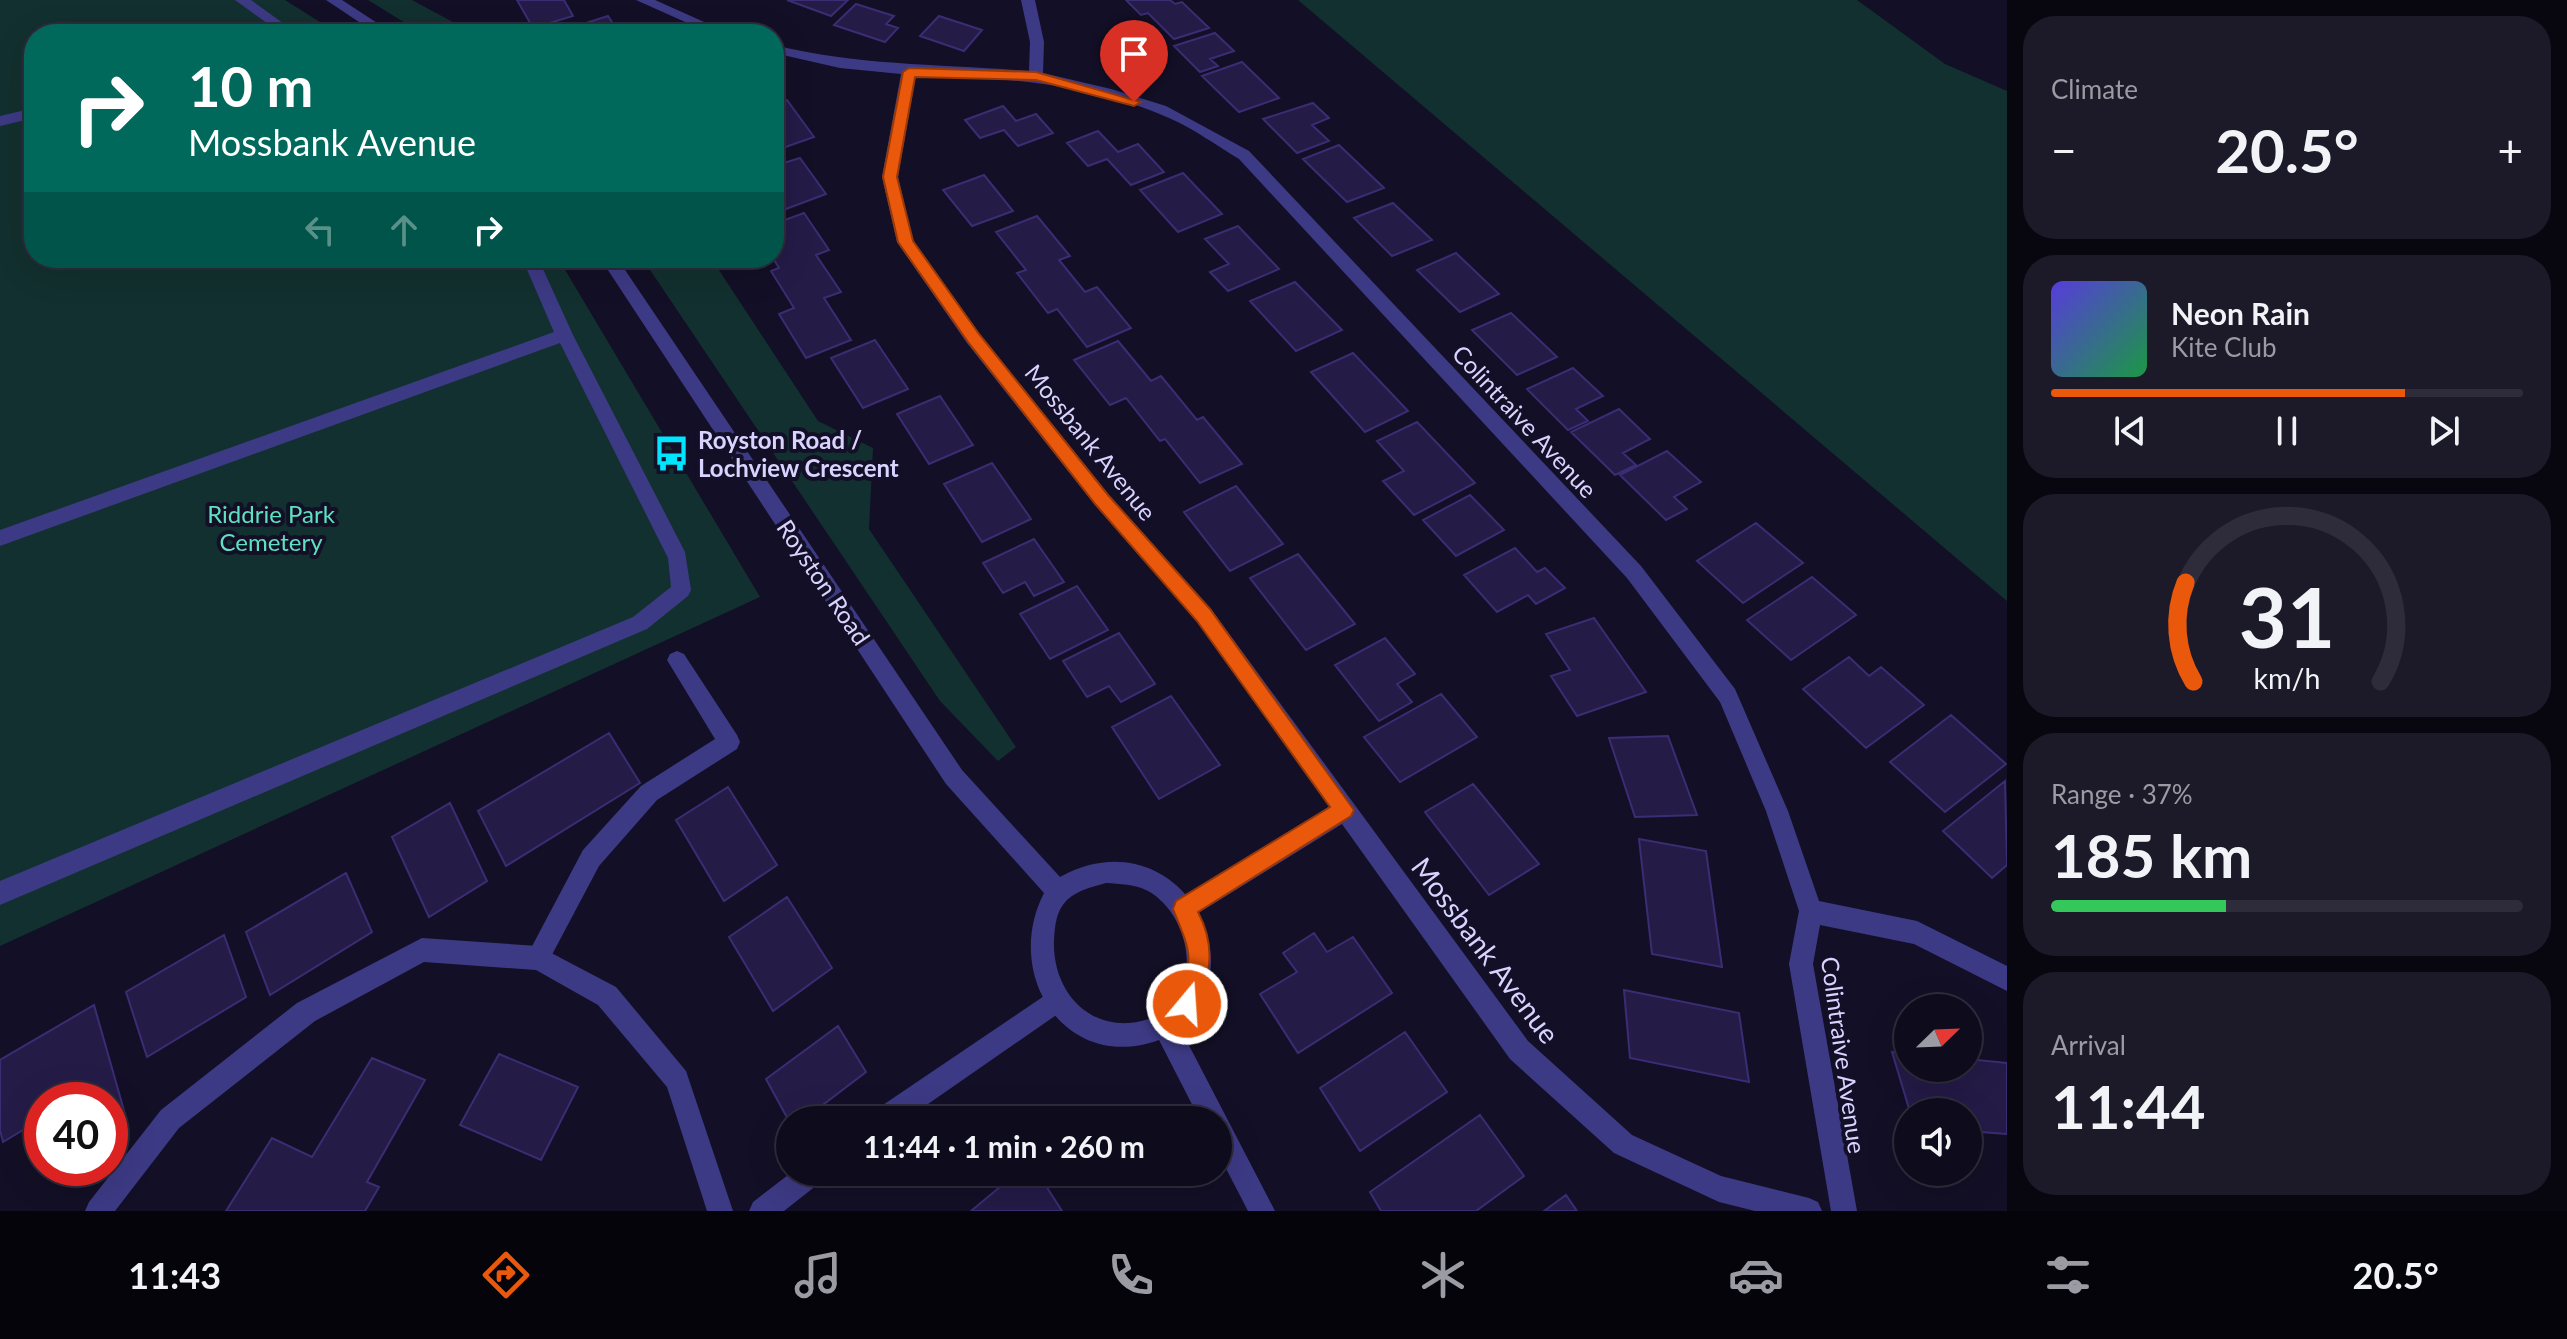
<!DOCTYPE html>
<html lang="en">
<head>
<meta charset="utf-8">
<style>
	body { margin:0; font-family:Lato,sans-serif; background:#1c1929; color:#f1f3f6; height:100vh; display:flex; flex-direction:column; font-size:30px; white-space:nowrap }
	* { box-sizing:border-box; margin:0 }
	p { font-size:26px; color:#9b9ba3 }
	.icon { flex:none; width:44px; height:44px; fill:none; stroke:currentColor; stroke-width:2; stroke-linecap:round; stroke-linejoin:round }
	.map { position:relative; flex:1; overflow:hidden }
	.drawer { display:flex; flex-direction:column; gap:16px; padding:16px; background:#08060f; width:560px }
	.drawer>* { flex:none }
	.hud { position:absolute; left:24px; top:24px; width:760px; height:244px; border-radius:32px; box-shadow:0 8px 32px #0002,0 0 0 2px #2e2b3b; background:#00695c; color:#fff; overflow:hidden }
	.needle { width:52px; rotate:67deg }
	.controls { position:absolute; left:1894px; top:994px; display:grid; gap:16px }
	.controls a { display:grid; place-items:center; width:88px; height:88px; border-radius:50%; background:#0e0b1c; box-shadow:0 8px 32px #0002,0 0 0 2px #2e2b3b; font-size:40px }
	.speed { position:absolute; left:24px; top:1082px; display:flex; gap:16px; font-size:40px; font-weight:700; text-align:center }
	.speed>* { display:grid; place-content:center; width:104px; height:104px; border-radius:50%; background:#0e0b1c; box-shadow:0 8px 32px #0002,0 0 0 2px #2e2b3b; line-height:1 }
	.speed .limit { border:12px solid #d22; background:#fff; color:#111 }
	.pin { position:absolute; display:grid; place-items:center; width:68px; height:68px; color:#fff; margin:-82px -34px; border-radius:50% 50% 50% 0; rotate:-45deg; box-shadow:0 0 8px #0007 }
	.pin .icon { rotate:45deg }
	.me { position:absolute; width:88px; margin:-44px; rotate:18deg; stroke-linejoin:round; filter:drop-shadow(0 0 6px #0008) }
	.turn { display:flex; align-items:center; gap:28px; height:168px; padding:0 32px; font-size:36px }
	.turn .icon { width:104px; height:104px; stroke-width:2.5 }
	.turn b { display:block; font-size:56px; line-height:68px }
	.lanes { display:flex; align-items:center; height:76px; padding:0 32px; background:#0003; justify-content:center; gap:40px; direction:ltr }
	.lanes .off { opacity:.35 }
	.big { font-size:60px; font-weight:700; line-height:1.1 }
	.drawer .tile { flex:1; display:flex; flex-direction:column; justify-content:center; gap:12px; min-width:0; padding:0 28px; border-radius:32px; background:#1c1929 }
	.drawer .dial { align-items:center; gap:0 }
	.dial svg { height:208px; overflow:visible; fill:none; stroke:#2e2b3b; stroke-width:7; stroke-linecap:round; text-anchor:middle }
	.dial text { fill:#f1f3f6; stroke:none }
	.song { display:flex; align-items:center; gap:24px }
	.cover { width:96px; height:96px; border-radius:12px; background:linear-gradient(135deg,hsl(250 70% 55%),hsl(140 70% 35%)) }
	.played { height:8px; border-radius:4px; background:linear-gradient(90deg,#ea580c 75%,#2e2b3b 75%) }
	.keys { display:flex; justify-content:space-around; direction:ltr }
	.heat { display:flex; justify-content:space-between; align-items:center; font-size:44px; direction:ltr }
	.charge { height:12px; border-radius:6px; background:linear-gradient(90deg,#34c759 37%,#2e2b3b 0) }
	.trip { position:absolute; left:776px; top:1106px; width:456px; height:80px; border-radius:40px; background:#0e0b1c; box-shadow:0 8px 32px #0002,0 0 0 2px #2e2b3b; font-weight:700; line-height:80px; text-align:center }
	.tabs { display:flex; height:128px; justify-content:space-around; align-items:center; background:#06040b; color:#9b9ba3 }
	.tabs .icon { width:56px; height:56px }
	.tabs .active { color:#ea580c }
	.tabs b { font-size:36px; color:#f1f3f6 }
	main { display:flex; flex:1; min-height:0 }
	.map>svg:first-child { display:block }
</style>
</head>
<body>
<main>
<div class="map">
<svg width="2007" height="1211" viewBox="0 0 2007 1211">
	<rect width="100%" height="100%" fill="#130f26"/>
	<path fill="#12302f" d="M0,0H285L339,34H34V258H558L760,597L0,946Z
		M368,0H412L475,34H423Z
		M1298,0H1857L1945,64L2007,91V601Z
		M642,258H711L818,421L873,448L869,529L1016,747L998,761L940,701Z"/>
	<path fill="#241b47" stroke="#3b2d73" stroke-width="2" d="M517,0H564L573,16L533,28Z
		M787,0H848L831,16Z
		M1126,0H1170L1175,4L1182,2L1209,28L1174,39L1148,13L1141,15Z
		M856,4L894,16L886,24L898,28L885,42L834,25Z
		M608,16L618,31L627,28L631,34H570L567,29Z
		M939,16L982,30L964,51L920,36Z
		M1215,33L1234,51L1210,59L1218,66L1200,72L1174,46Z
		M1242,62L1279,98L1239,112L1202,76Z
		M787,100L814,137L774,151V105Z
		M1313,103L1329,118L1312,125L1329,141L1297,153L1263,119Z
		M1003,106L1016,121L1036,114L1053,133L1018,146L1004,130L980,138L965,120Z
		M1098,131L1118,152L1138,144L1164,172L1131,185L1107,159L1088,166L1067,143Z
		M1339,145L1384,188L1347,202L1303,159Z
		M800,158L826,194L786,209L774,190V166Z
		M1183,173L1222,214L1178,232L1140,190Z
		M984,175L1013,211L972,226L943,190Z
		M1393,203L1432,240L1392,256L1354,218Z
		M804,213L829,250L816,255L841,292L824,298L851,340L806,358L779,314L794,308L771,271L779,268L773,258L774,224Z
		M1037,216L1070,256L1059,260L1085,292L1097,287L1131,328L1087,347L1057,309L1048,313L1017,273L1026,270L996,232Z
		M1238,226L1279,269L1228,291L1210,272L1229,264L1205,239Z
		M1456,253L1499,294L1460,312L1417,270Z
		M1295,282L1342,330L1296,351L1250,301Z
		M1511,313L1557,357L1517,375L1472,330Z
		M875,340L908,389L863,408L831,358Z
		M1118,341L1151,381L1161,376L1197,420L1203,417L1242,464L1200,483L1165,439L1160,441L1126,398L1110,405L1074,360Z
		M1353,353L1408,411L1365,432L1311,372Z
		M1573,368L1603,396L1576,409L1588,421L1568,430L1527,389Z
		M940,396L973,445L929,464L897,414Z
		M1619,409L1650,439L1623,453L1636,465L1615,475L1571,432Z
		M1417,422L1475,483L1414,515L1383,481L1404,471L1377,441Z
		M1667,451L1701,482L1674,497L1687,509L1666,520L1620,475Z
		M992,463L1031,519L982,542L944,484Z
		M1236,486L1283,544L1230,571L1184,512Z
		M1470,495L1504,530L1456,556L1423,520Z
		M1756,523L1803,563L1743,603L1697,561Z
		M1034,539L1064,582L1034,596L1025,582L1003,593L983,563Z
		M1515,548L1537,572L1545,568L1565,588L1536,604L1528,595L1497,612L1464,575Z
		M1298,554L1355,624L1306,650L1250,578Z
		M1812,577L1856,615L1791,660L1747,620Z
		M1077,586L1108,630L1050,659L1020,614Z
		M1594,618L1646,692L1577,716L1551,676L1570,670L1546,634Z
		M1119,633L1155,684L1121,702L1109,686L1087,697L1063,661Z
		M1385,638L1415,674L1397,684L1412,702L1379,721L1335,665Z
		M1849,657L1869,676L1881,667L1924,705L1866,748L1803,689Z
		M1441,694L1477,737L1400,782L1364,737Z
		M1171,696L1220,765L1159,799L1112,727Z
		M1951,715L2006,764L1945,812L1890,762Z
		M609,733L640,783L506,866L478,811Z
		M1668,736L1697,815L1635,817L1609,738Z
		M2005,781L2007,865L1992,878L1943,831Z
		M1473,784L1539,864L1489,895L1425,812Z
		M728,787L777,865L724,901L676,820Z
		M450,803L487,881L429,917L392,837Z
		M1639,839L1706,851L1722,967L1652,954Z
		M346,873L372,932L270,995L246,932Z
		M787,897L832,968L773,1011L729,937Z
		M1314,933L1327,952L1353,937L1392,993L1298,1053L1260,994L1297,972L1283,953Z
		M224,935L246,997L147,1057L126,992Z
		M1624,990L1739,1013L1749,1082L1630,1058Z
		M94,1005L125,1114L110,1123V1100H42V1138L38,1121L3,1142L0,1130V1060Z
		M838,1026L866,1072L803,1120H790V1123L766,1079Z
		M1405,1032L1447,1092L1360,1151L1320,1088Z
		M1892,1052L1908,1054V1068H1968V1059L2007,1063V1134L1968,1131V1112H1910Z
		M499,1054L578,1087L541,1160L460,1125Z
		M372,1058L425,1080L367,1182L379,1187L365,1211H226L272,1138L312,1157Z
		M1480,1115L1524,1176L1476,1211H1381L1370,1192Z
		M1018,1172H1037L1062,1211H971Z
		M1566,1195L1577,1211H1544Z"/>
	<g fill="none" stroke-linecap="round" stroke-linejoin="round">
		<path fill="#3d3a85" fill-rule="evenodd" d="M235,0H251L298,34H282Z
			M34,108V118L0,126V116Z
			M522,258H538L573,335L685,552L691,590L688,596L647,629L0,905V881L633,617L671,587L668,558L560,343L0,546V530L554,332Z
			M677,651L684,654L737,735L740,742L737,749L657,800L599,866L546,966L538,970L530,966L526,958L530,950L583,850L641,786L715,739L667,660L670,654Z"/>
		<path fill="#3d3a85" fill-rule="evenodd" d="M636,0H655L731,34H712Z
			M1021,0H1035L1044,42L1043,73L1111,89L1166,106L1249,151L1641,566L1735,689L1788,811L1819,901L1917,921L2007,966V991L1914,944L1820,925L1813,964L1857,1211H1831L1789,964L1799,911L1766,811L1720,702L1627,578L1239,159C1216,145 1194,129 1169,118C1088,82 1003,78 916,75L898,177L913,241L979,333L1109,495L1211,609L1528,1041L1632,1135L1721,1176L1809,1198L1818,1202L1822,1211H1755L1719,1202L1614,1153L1510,1059L1342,824L1192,917L1184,921L1176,917L1172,909L1176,901L1330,806L1197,621L1095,505L967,343L897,242L882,177L901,74L840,68L774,53V45C858,66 943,64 1029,71L1030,42Z
			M422,938L538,946L616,987L686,1071L733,1211H707L667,1087L598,1005L536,970L424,962L315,1021L179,1128L115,1211H85L89,1202L161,1110L297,1003Z
			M1056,988L1065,991L1068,1000L1065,1009L905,1120H870L874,1111Z
			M792,1172H826L822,1181L784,1211H749L753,1202Z"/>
		<path fill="#3d3a85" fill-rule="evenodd" d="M326,0H342L394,34H377Z
			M600,258H617L962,770L1060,877C1173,815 1260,959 1180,1028L1275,1211H1248L1218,1153V1120H1200L1159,1040C1066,1074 1002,975 1044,893L946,784ZM1106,883C1119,884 1136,884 1148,891C1184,911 1201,970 1172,1003C1161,1015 1146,1022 1129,1023C1082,1026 1052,985 1054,940C1055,925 1056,911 1067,900C1078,890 1092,887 1106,883Z"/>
	</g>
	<path fill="#ea580c" stroke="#983908" stroke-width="2" d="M909,68L1036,72L1141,102L1134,106L1036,80L915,77L897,177L913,241L979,334L1108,495L1210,609L1354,810L1351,816L1198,912C1217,948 1210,977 1195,1012L1187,1015L1179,1012L1176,1004C1195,958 1191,953 1173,909L1176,901L1330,807L1197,621L1096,505L968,342L898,242L883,177L903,72Z"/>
	<defs>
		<symbol id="bus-bare" viewBox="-9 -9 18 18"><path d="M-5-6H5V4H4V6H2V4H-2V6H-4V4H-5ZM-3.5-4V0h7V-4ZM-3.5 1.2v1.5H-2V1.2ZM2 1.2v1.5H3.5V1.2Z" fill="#00e5ff" stroke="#130f26" stroke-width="2.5" paint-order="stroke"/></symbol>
	</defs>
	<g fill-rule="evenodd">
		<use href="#bus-bare" x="646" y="428" width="51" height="51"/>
	</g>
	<g text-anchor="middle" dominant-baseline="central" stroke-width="8" stroke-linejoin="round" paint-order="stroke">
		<g font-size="24" fill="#d9d4ff" stroke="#130f26">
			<text transform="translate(1525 421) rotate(47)">Colintraive Avenue</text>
			<text transform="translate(1091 442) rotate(51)">Mossbank Avenue</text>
			<text transform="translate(824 582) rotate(56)">Royston Road</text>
			<text transform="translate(1844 1055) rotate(82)">Colintraive Avenue</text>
		</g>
		<g font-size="24" font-weight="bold" fill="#d9d4ff" stroke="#130f26" text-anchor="start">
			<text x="698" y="439">Royston Road /<tspan x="698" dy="28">Lochview Crescent</tspan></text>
		</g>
		<g font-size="24" fill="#5fe0c0" stroke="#130f26">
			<text x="271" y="513">Riddrie Park<tspan x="271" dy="28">Cemetery</tspan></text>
		</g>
		<g font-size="28" fill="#d9d4ff" stroke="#130f26">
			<text transform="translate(1486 950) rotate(53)">Mossbank Avenue</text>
		</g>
	</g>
</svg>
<div class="controls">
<a><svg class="needle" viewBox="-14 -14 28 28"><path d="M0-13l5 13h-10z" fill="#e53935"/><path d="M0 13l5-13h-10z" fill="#9b9ba3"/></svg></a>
<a><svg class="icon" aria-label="sound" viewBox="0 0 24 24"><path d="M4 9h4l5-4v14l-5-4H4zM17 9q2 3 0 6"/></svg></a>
</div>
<div class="speed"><div class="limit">40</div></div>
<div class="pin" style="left:1134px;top:102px;background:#d93025"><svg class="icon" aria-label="arrive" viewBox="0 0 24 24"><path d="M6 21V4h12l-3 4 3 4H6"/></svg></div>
<svg class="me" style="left:1187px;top:1004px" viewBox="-20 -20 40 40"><circle r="17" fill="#ea580c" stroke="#fff" stroke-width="3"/><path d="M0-11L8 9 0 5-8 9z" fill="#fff"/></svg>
<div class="trip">11:44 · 1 min · 260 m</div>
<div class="hud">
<div class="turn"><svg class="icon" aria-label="right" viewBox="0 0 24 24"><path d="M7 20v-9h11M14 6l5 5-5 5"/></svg><div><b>10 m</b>Mossbank Avenue</div></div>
<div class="lanes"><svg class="icon off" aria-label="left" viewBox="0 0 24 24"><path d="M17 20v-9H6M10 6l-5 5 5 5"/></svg><svg class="icon off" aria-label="ahead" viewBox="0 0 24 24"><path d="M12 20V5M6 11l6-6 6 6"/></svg><svg class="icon" aria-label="right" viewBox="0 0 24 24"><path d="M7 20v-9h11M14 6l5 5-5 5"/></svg></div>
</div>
</div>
<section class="drawer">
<div class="tile"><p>Climate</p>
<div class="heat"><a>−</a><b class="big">20.5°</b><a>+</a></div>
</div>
<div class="tile">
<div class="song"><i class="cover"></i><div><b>Neon Rain</b><p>Kite Club</p></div></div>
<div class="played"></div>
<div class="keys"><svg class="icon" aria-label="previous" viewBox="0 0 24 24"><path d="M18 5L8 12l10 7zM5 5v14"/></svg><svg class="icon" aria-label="pause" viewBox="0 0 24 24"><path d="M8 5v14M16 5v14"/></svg><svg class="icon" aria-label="next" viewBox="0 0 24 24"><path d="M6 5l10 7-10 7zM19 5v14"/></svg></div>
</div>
<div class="tile dial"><svg viewBox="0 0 100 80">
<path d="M14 69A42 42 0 1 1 86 69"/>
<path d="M14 69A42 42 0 0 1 11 31" stroke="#ea580c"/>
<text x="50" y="56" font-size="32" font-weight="700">31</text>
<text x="50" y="72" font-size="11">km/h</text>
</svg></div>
<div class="tile"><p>Range · 37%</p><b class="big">185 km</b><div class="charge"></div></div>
<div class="tile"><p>Arrival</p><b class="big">11:44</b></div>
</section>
</main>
<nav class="tabs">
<b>11:43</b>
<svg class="icon active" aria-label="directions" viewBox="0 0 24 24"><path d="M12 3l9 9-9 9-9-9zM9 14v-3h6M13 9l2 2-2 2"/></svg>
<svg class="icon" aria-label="music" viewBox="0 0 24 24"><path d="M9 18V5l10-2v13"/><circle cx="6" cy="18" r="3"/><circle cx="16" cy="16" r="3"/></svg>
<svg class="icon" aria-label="phone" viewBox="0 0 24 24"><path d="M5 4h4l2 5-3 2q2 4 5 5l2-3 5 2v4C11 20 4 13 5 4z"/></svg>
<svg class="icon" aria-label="climate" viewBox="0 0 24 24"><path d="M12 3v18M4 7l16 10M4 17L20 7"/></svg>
<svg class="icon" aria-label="car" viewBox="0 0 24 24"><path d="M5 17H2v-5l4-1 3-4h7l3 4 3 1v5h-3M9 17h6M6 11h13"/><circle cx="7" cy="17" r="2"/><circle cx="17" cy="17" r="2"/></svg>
<svg class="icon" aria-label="filters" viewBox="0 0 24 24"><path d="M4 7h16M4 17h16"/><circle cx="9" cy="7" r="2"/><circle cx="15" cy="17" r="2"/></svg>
<b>20.5°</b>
</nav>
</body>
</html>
